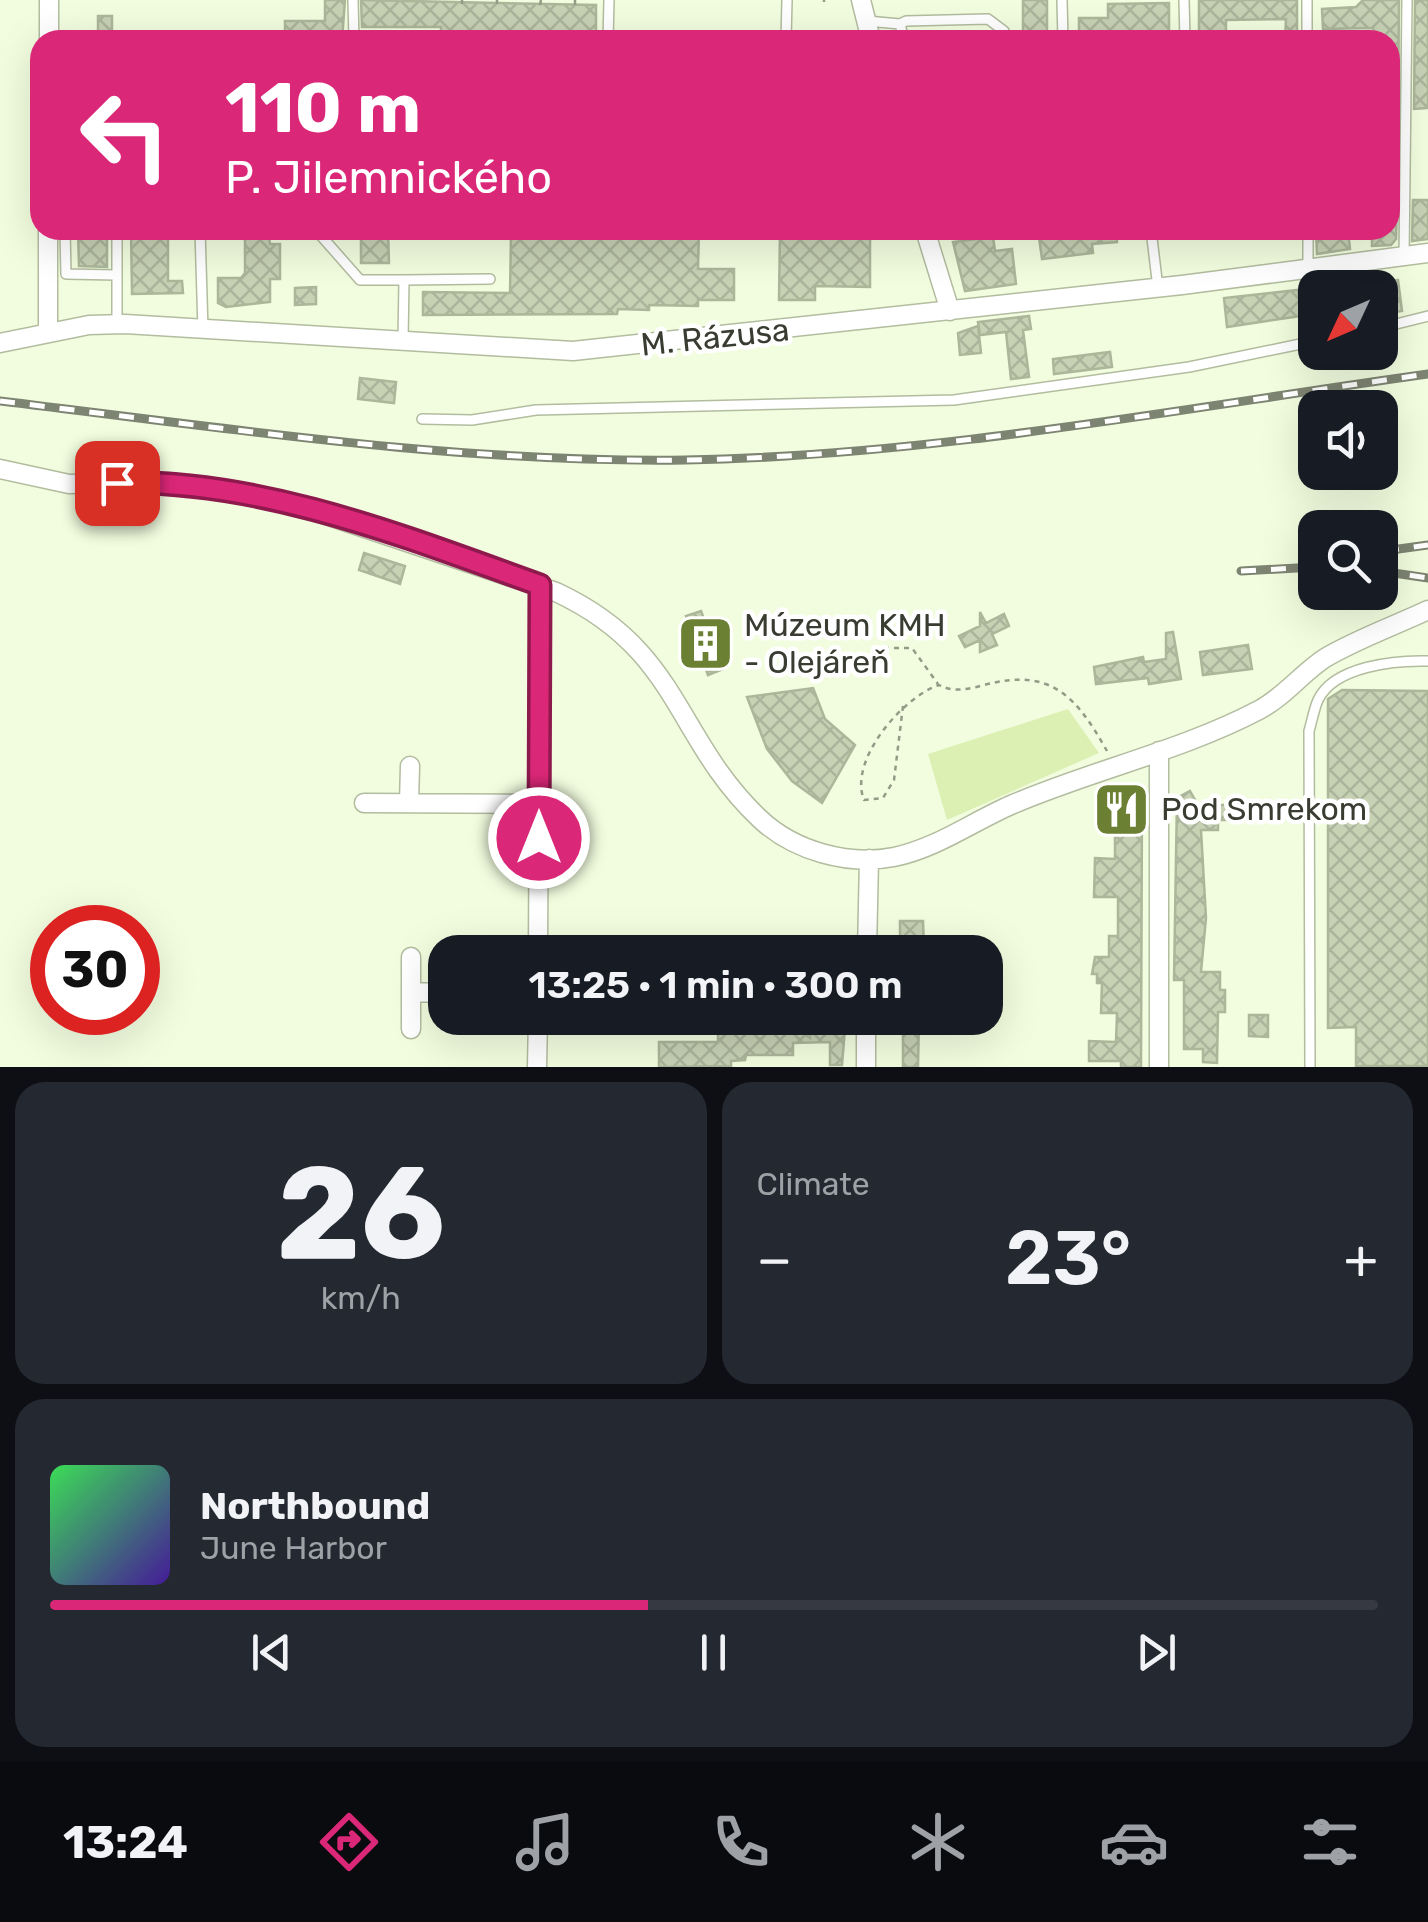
<!DOCTYPE html>
<html lang="en">
<head>
<meta charset="utf-8">
<style>
	body { margin:0; font-family:Rubik,sans-serif; background:#242831; color:#f1f3f6; height:100vh; display:flex; flex-direction:column; font-size:38px; white-space:nowrap }
	* { box-sizing:border-box; margin:0 }
	p { font-size:32px; color:#9ea1a6 }
	.icon { flex:none; width:55px; height:55px; fill:none; stroke:currentColor; stroke-width:2; stroke-linecap:round; stroke-linejoin:round }
	.map { position:relative; height:1067px; overflow:hidden }
	.details { display:flex; flex-direction:column; gap:15px; padding:15px; background:#0d0f14; flex:1 }
	.details>* { flex:none }
	.top-card { position:absolute; left:30px; top:30px; width:1370px; height:210px; border-radius:30px; box-shadow:0 10px 40px #0002; background:#db2777; color:#fff; overflow:hidden }
	.needle { width:65px; rotate:226deg }
	.fabs { position:absolute; left:1298px; top:270px; display:grid; gap:20px }
	.fabs a { display:grid; place-items:center; width:100px; height:100px; border-radius:20px; background:#171b24; box-shadow:0 10px 40px #0002; font-size:50px }
	.speed { position:absolute; left:30px; top:905px; display:flex; gap:20px; font-size:50px; font-weight:700; text-align:center }
	.speed>* { display:grid; place-content:center; width:130px; height:130px; border-radius:50%; background:#171b24; box-shadow:0 10px 40px #0002; line-height:1 }
	.speed .limit { border:15px solid #d22; background:#fff; color:#111 }
	.pin { position:absolute; display:grid; place-items:center; width:85px; height:85px; color:#fff; margin:-42px; border-radius:20px; box-shadow:0 5px 15px #0006 }
	.me { position:absolute; width:110px; margin:-55px; rotate:0deg; stroke-linejoin:round; filter:drop-shadow(0 0 8px #0008) }
	.turn { display:flex; align-items:center; gap:35px; height:210px; padding:0 30px; font-size:45px }
	.turn .icon { width:130px; height:130px; stroke-width:2.5 }
	.turn b { display:block; font-size:70px; line-height:85px }
	.big { font-size:75px; font-weight:600; line-height:1.1 }
	.details .tile { flex:1; display:flex; flex-direction:column; justify-content:center; gap:15px; min-width:0; padding:0 35px; border-radius:30px; background:#242831 }
	.details .dial { align-items:center; gap:0 }
	.dial b { font-size:130px; line-height:1 }
	.song { display:flex; align-items:center; gap:30px }
	.cover { width:120px; height:120px; border-radius:15px; background:linear-gradient(135deg,hsl(130 70% 55%),hsl(260 70% 35%)) }
	.played { height:10px; border-radius:5px; background:linear-gradient(90deg,#db2777 45%,#363941 45%) }
	.keys { display:flex; justify-content:space-around; direction:ltr }
	.heat { display:flex; justify-content:space-between; align-items:center; font-size:55px; direction:ltr }
	.details .tiles { flex:1; display:grid; gap:15px; grid-template-columns:1fr 1fr }
	.tile:last-child { grid-column:span 2 }
	.trip { position:absolute; left:428px; top:935px; width:575px; height:100px; border-radius:30px; background:#171b24; box-shadow:0 10px 40px #0002; font-weight:600; line-height:100px; text-align:center }
	.menu { display:flex; height:160px; justify-content:space-around; align-items:center; background:#090b0e; color:#9ea1a6 }
	.menu .icon { width:70px; height:70px }
	.menu .active { color:#db2777 }
	.menu b { font-size:45px; color:#f1f3f6 }
	.map>svg:first-child { display:block }
</style>
</head>
<body>
<div class="map">
<svg width="1428" height="1067" viewBox="0 0 1428 1067">
	<defs>
		<pattern id="building-cross-hatch" width="8" height="8" patternUnits="userSpaceOnUse" patternTransform="scale(2.5)"><rect width="8" height="8" fill="#c7d1b4"/><path d="M0 0l8 8M0 8l8-8" fill="none" stroke="#acb49b"/></pattern>
	</defs>
	<rect width="100%" height="100%" fill="#f2fddf"/>
	<path fill="#dcf0b4" d="M1068,709L1099,753L947,820L928,754Z"/>
	<path fill="url(#building-cross-hatch)" stroke="#acb699" stroke-width="2.5" d="M325,0H345L342,40L285,36V21H325Z
		M361,0L596,5V34H441V27H362Z
		M1023,0H1047V40H1023Z
		M1199,0H1297V40H1285L1286,19L1226,20V40H1199Z
		M1363,0H1399L1398,109H1390V40H1377L1373,28L1323,29L1322,9L1356,7Z
		M1415,0H1428V108L1414,109Z
		M1169,3V40H1079V18H1108V4Z
		M98,16H112V34H98Z
		M1413,200H1428V239L1412,241Z
		M1390,201H1397L1396,239L1391,245L1372,246V230H1390Z
		M78,230H107V267L79,266Z
		M131,230H168V281H182L183,293L132,294Z
		M245,230H268L270,244H280V279H270V302L226,307L218,303V278H241L245,273Z
		M361,230H388L389,263H361Z
		M582,230H699L698,269H734V300H698V306L649,305V310L618,309L617,314L423,315V292L510,293L511,236L582,237Z
		M780,230H870V287L815,286V300H779Z
		M1038,230H1116L1117,242L1092,244L1093,253L1042,259Z
		M1348,230L1350,249L1317,254L1316,231Z
		M993,237L995,251L1012,249L1016,284L965,291L953,242Z
		M1398,280L1402,311L1380,314V283Z
		M316,287V304L295,305V288Z
		M1298,290L1301,316L1227,327L1224,298Z
		M1029,316L1031,329L1023,330L1029,377L1011,379L1006,332L980,335L978,322Z
		M978,326L981,353L960,355L958,333Z
		M1110,352L1112,367L1054,374L1053,359Z
		M360,378L396,382L394,403L358,399Z
		M364,553L405,566L400,584L359,570Z
		M701,611L723,669L708,675L686,616Z
		M980,612L986,623L1004,614L1009,626L992,634L997,645L980,652V640L965,647L959,636L980,626Z
		M1173,632L1181,679L1149,684L1148,678L1096,684L1094,667L1143,657L1144,662L1166,659V633Z
		M1248,645L1252,669L1203,675L1200,652Z
		M813,688L825,719L855,745L822,803L792,781L767,749L747,697Z
		M1342,690L1428,691V1066H1356V1027L1328,1028V699Z
		M1190,791L1198,805H1231V820H1218V830H1201L1206,918L1201,972H1220V990H1225V1012H1218L1217,1063L1203,1062V1049H1184V980H1174L1177,798Z
		M1108,799H1142L1141,1067H1121V1061H1089V1041L1116,1042L1117,1013H1101L1102,983H1097V974H1092L1095,957H1109V936H1118V897H1094L1095,858L1115,859V829L1108,820Z
		M900,921H923L924,952H900Z
		M1249,1015H1268V1037L1249,1036Z
		M903,1018H919L918,1067H903Z
		M810,1020H837L845,1028L842,1065H830V1042L793,1043V1055H746L745,1060L731,1061V1066L659,1067V1042H718V1027L733,1028V1033L764,1031V1023L789,1024L810,1038Z"/>
	<g fill="none" stroke-linecap="round" stroke-linejoin="round">
		<defs>
			<path id="service" d="M353,0L354,40
				M1062,0L1063,40
				M1184,0L1185,40
				M1307,0V40
				M867,21L900,24
				M608,40L609,0
				M786,40L787,0
				M904,40L900,24L906,21L988,19L1004,31L1006,40
				M65,230L66,274L116,275
				M117,230V325
				M200,230L203,330
				M316,230L360,280H404L403,341
				M1151,230L1158,288
				M1308,230V267
				M1404,256L1407,0
				M404,280L490,279
				M1380,328L1428,316
				M422,419L472,420L536,410L954,400L1189,367L1315,341
				M1310,1067L1309,731C1312,721 1314,709 1318,700C1334,666 1396,660 1428,661"/>
			<path id="minor" d="M861,0L871,40
				M49,40V0
				M925,230L950,311
				M48,332V230
				M0,343L89,325L125,324L573,351L1182,285L1428,253
				M0,469L69,484L169,482L246,494L323,514L556,592C681,650 674,738 760,819C794,851 848,866 894,857C937,848 972,822 1011,805C1092,770 1181,751 1259,710C1284,697 1302,673 1325,658C1357,639 1394,626 1428,610
				M364,803L539,804
				M409,803L410,766
				M538,952L540,585
				M867,952L869,859
				M411,992L445,993
				M411,1029V957
				M537,1067L538,1018
				M866,1067V1018
				M1159,1067V751"/>
		</defs>
		<use href="#service" stroke="#b2bc9f" stroke-width="12"/>
		<use href="#minor" stroke="#b2bc9f" stroke-width="21"/>
		<path stroke="#939b86" stroke-width="2.5" stroke-dasharray="5 5" stroke-linecap="butt" d="M462,0V4
			M497,0V4
			M824,0V2
			M540,5L541,0
			M575,5V0
			M874,648H912L938,684
			M903,706L894,780L883,798L864,800C848,760 903,697 939,685C954,693 969,689 984,685C1051,667 1076,696 1107,751"/>
		<use href="#service" stroke="#fff" stroke-width="9"/>
		<use href="#minor" stroke="#fff" stroke-width="18"/>
		<defs>
			<path id="rail" d="M0,401C227,428 455,463 685,460C933,456 1182,408 1428,374
				M1384,551L1428,545
				M1241,571L1315,567
				M1380,571L1428,578"/>
		</defs>
		<use href="#rail" stroke="#7e8472" stroke-width="9"/>
		<use href="#rail" stroke="#fff" stroke-width="5" stroke-dasharray="15" stroke-linecap="butt"/>
	</g>
	<g fill="none" stroke-linecap="round" stroke-linejoin="round">
		<defs>
			<path id="route" d="M117,483C261,479 406,537 540,585L539,838"/>
		</defs>
		<use href="#route" stroke="#8e194d" stroke-width="25"/>
		<use href="#route" stroke="#db2777" stroke-width="18"/>
	</g>
	<defs>
		<symbol id="building-square" viewBox="-11 -11 22 22"><rect x="-9" y="-9" width="18" height="18" rx="4" fill="#6b8032" stroke="#fff"/><path d="M-4-6H4V6H1V3H-1V6H-4ZM-2.5-4.3h1.7v1.8h-1.7ZM.8-4.3h1.7v1.8H.8ZM-2.5-1h1.7V.8h-1.7ZM.8-1h1.7V.8H.8Z" fill="#fff"/></symbol>
		<symbol id="restaurant-square" viewBox="-11 -11 22 22"><rect x="-9" y="-9" width="18" height="18" rx="4" fill="#6b8032" stroke="#fff"/><path d="M-5-6h1v4h1v-4h1v4h1v-4h1v5L-1.5 .5V6h-2V.5L-5-1ZM5-6V6H3V1.5H1.5Q1.5-4 5-6Z" fill="#fff"/></symbol>
	</defs>
	<g fill-rule="evenodd">
		<use href="#building-square" x="674" y="612" width="63" height="63"/>
		<use href="#restaurant-square" x="1090" y="778" width="63" height="63"/>
	</g>
	<g text-anchor="middle" dominant-baseline="central" stroke-width="9" stroke-linejoin="round" paint-order="stroke">
		<g font-size="32" fill="#383c31" stroke="#fff">
			<text transform="translate(715 337) rotate(-6)">M. Rázusa</text>
		</g>
		<g font-size="32" fill="#383c31" stroke="#fff" text-anchor="start">
			<text x="744" y="625">Múzeum KMH<tspan x="744" dy="37">- Olejáreň</tspan></text>
			<text x="1161" y="809">Pod Smrekom</text>
		</g>
	</g>
</svg>
<div class="fabs">
<a><svg class="needle" viewBox="-14 -14 28 28"><path d="M0-13l5 13h-10z" fill="#e53935"/><path d="M0 13l5-13h-10z" fill="#9ea1a6"/></svg></a>
<a><svg class="icon" aria-label="sound" viewBox="0 0 24 24"><path d="M4 9h4l5-4v14l-5-4H4zM17 9q2 3 0 6"/></svg></a>
<a><svg class="icon" aria-label="search" viewBox="0 0 24 24"><circle cx="10" cy="10" r="6"/><path d="M15 15l6 6"/></svg></a>
</div>
<div class="speed"><div class="limit">30</div></div>
<div class="pin" style="left:117px;top:483px;background:#d93025"><svg class="icon" aria-label="arrive" viewBox="0 0 24 24"><path d="M6 21V4h12l-3 4 3 4H6"/></svg></div>
<svg class="me" style="left:539px;top:838px" viewBox="-20 -20 40 40"><circle r="17" fill="#db2777" stroke="#fff" stroke-width="3"/><path d="M0-11L8 9 0 5-8 9z" fill="#fff"/></svg>
<div class="trip">13:25 · 1 min · 300 m</div>
<div class="top-card">
<div class="turn"><svg class="icon" aria-label="left" viewBox="0 0 24 24"><path d="M17 20v-9H6M10 6l-5 5 5 5"/></svg><div><b>110 m</b>P. Jilemnického</div></div>
</div>
</div>
<section class="details">
<div class="tiles">
<div class="tile dial"><b>26</b><p>km/h</p></div>
<div class="tile"><p>Climate</p>
<div class="heat"><a>−</a><b class="big">23°</b><a>+</a></div>
</div>
<div class="tile">
<div class="song"><i class="cover"></i><div><b>Northbound</b><p>June Harbor</p></div></div>
<div class="played"></div>
<div class="keys"><svg class="icon" aria-label="previous" viewBox="0 0 24 24"><path d="M18 5L8 12l10 7zM5 5v14"/></svg><svg class="icon" aria-label="pause" viewBox="0 0 24 24"><path d="M8 5v14M16 5v14"/></svg><svg class="icon" aria-label="next" viewBox="0 0 24 24"><path d="M6 5l10 7-10 7zM19 5v14"/></svg></div>
</div>
</div>
</section>
<nav class="menu">
<b>13:24</b>
<svg class="icon active" aria-label="directions" viewBox="0 0 24 24"><path d="M12 3l9 9-9 9-9-9zM9 14v-3h6M13 9l2 2-2 2"/></svg>
<svg class="icon" aria-label="music" viewBox="0 0 24 24"><path d="M9 18V5l10-2v13"/><circle cx="6" cy="18" r="3"/><circle cx="16" cy="16" r="3"/></svg>
<svg class="icon" aria-label="phone" viewBox="0 0 24 24"><path d="M5 4h4l2 5-3 2q2 4 5 5l2-3 5 2v4C11 20 4 13 5 4z"/></svg>
<svg class="icon" aria-label="climate" viewBox="0 0 24 24"><path d="M12 3v18M4 7l16 10M4 17L20 7"/></svg>
<svg class="icon" aria-label="car" viewBox="0 0 24 24"><path d="M5 17H2v-5l4-1 3-4h7l3 4 3 1v5h-3M9 17h6M6 11h13"/><circle cx="7" cy="17" r="2"/><circle cx="17" cy="17" r="2"/></svg>
<svg class="icon" aria-label="filters" viewBox="0 0 24 24"><path d="M4 7h16M4 17h16"/><circle cx="9" cy="7" r="2"/><circle cx="15" cy="17" r="2"/></svg>
</nav>
</body>
</html>
